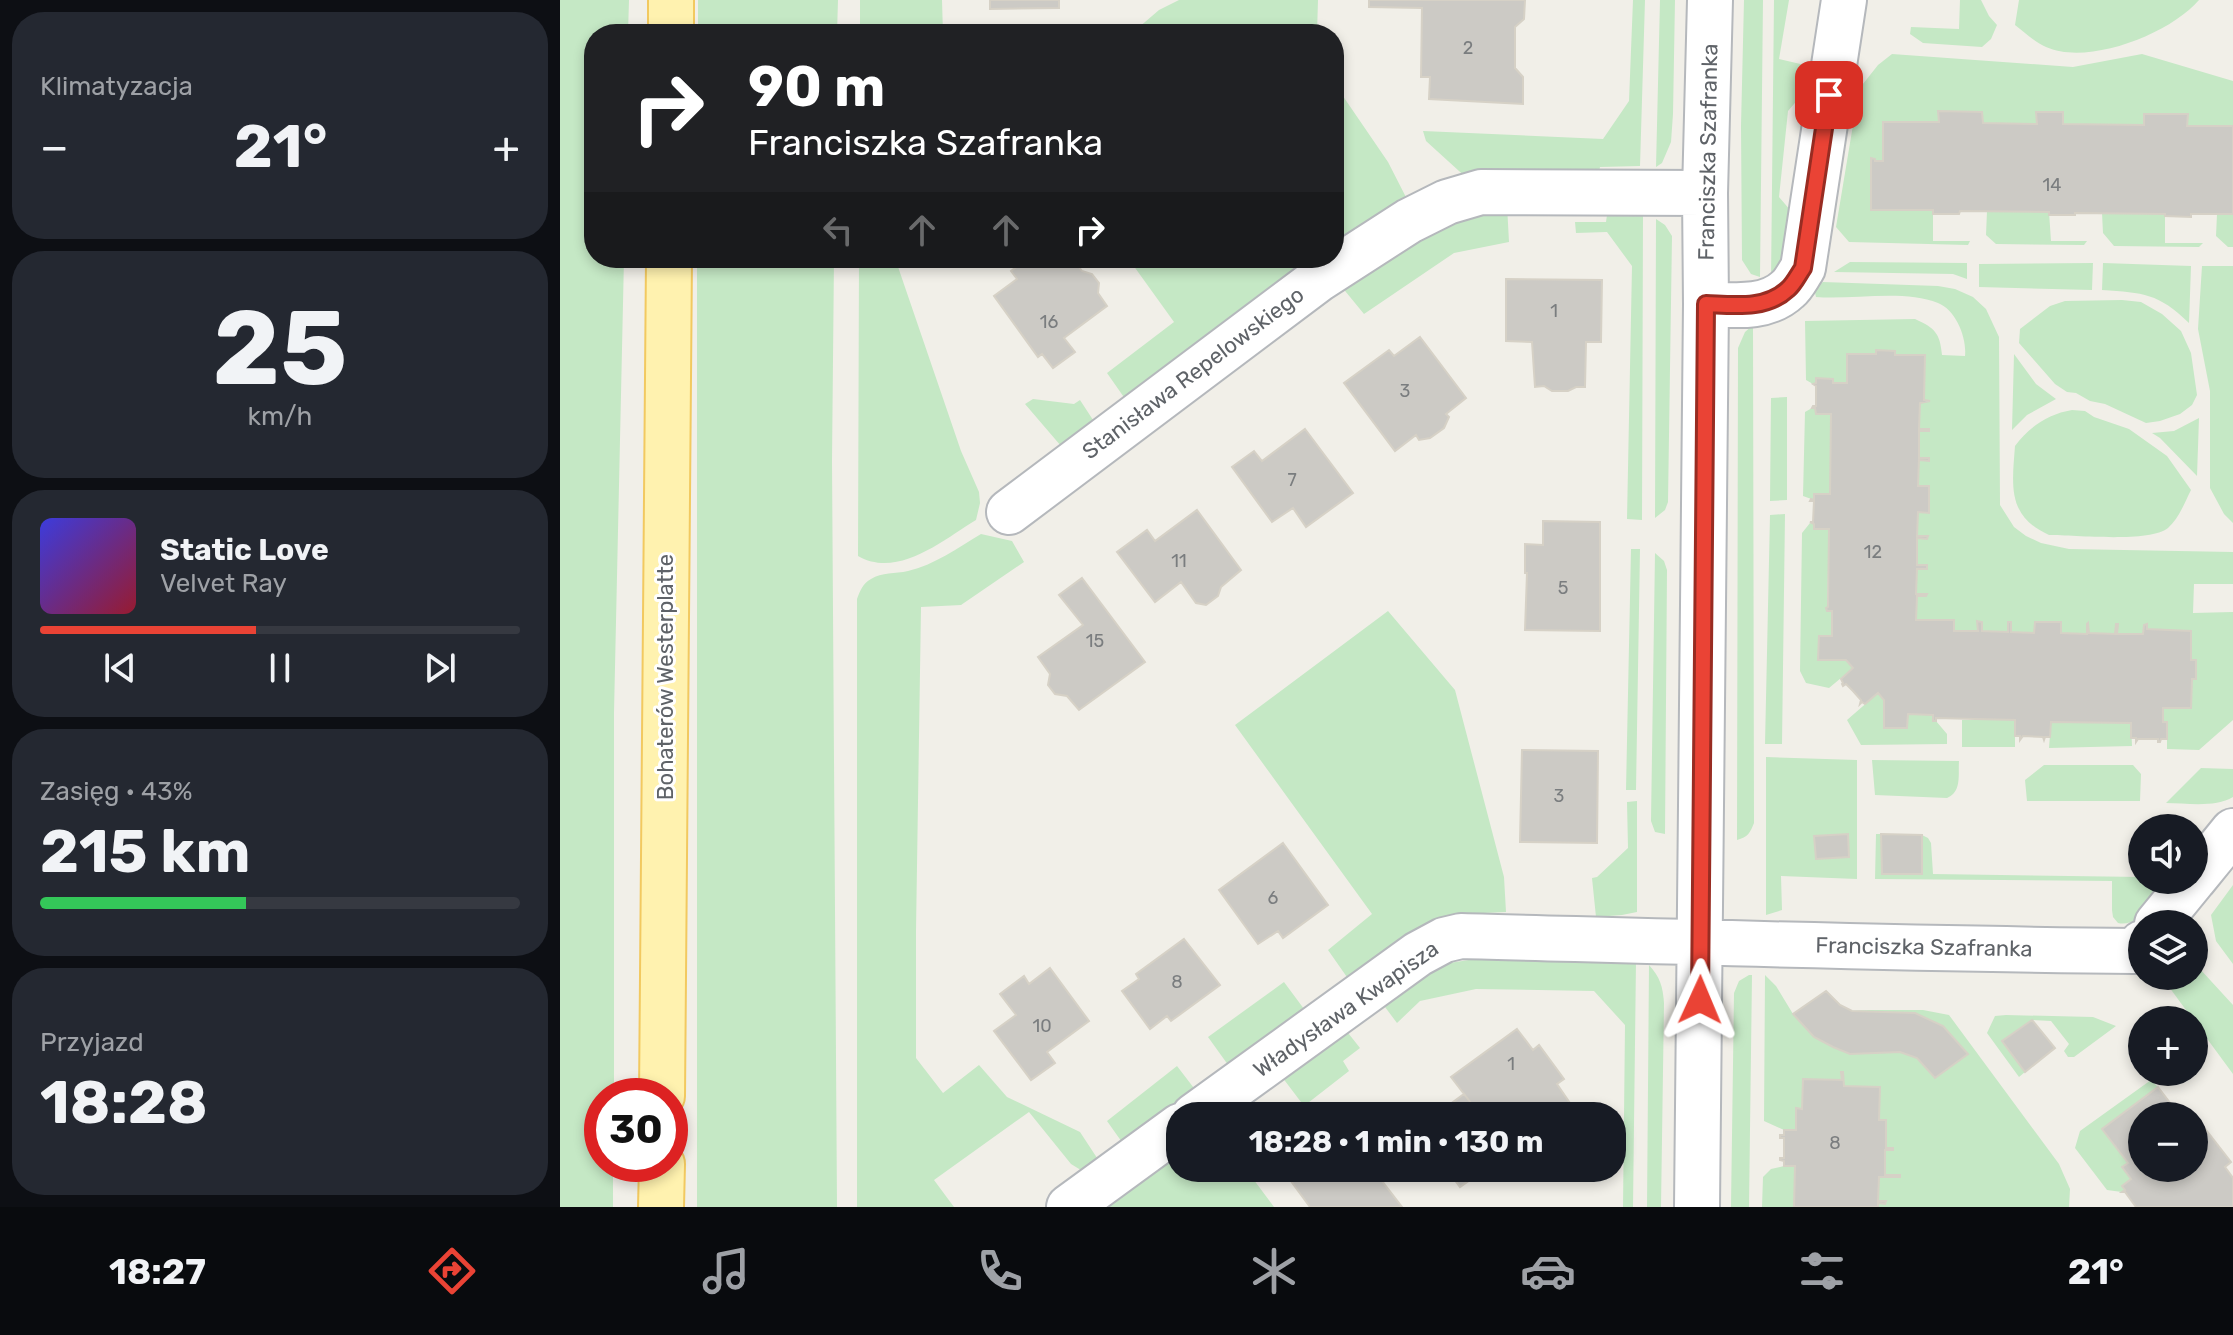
<!DOCTYPE html>
<html lang="pl">
<head>
<meta charset="utf-8">
<style>
	body { margin:0; font-family:Rubik,sans-serif; background:#242831; color:#f1f3f6; height:100vh; display:flex; flex-direction:column; font-size:30px; white-space:nowrap }
	* { box-sizing:border-box; margin:0 }
	p { font-size:26px; color:#9ea1a6 }
	.icon { flex:none; width:44px; height:44px; fill:none; stroke:currentColor; stroke-width:2; stroke-linecap:round; stroke-linejoin:round }
	.map { position:relative; flex:1; overflow:hidden }
	.drawer { display:flex; flex-direction:column; gap:12px; padding:12px; background:#0d0f14; width:560px }
	.drawer>* { flex:none }
	.guide { position:absolute; left:24px; top:24px; width:760px; height:244px; border-radius:32px; box-shadow:0 4px 12px #0003; background:#202124; color:#fff; overflow:hidden }
	.fabs { position:absolute; left:1568px; top:814px; display:grid; gap:16px }
	.fabs a { display:grid; place-items:center; width:80px; height:80px; border-radius:50%; background:#171b24; box-shadow:0 4px 12px #0003; font-size:40px }
	.speed { position:absolute; left:24px; top:1078px; display:flex; gap:16px; font-size:40px; font-weight:700; text-align:center }
	.speed>* { display:grid; place-content:center; width:104px; height:104px; border-radius:50%; background:#171b24; box-shadow:0 4px 12px #0003; line-height:1 }
	.speed .limit { border:12px solid #d22; background:#fff; color:#111 }
	.pin { position:absolute; display:grid; place-items:center; width:68px; height:68px; color:#fff; margin:-34px; border-radius:16px; box-shadow:0 4px 12px #0006 }
	.me { position:absolute; width:88px; margin:-44px; rotate:1deg; stroke-linejoin:round; filter:drop-shadow(0 0 6px #0008) }
	.turn { display:flex; align-items:center; gap:28px; height:168px; padding:0 32px; font-size:36px }
	.turn .icon { width:104px; height:104px; stroke-width:2.5 }
	.turn b { display:block; font-size:56px; line-height:68px }
	.lanes { display:flex; align-items:center; height:76px; padding:0 32px; background:#0003; justify-content:center; gap:40px; direction:ltr }
	.lanes .off { opacity:.35 }
	.big { font-size:60px; font-weight:700; line-height:1.1 }
	.drawer .widget { flex:1; display:flex; flex-direction:column; justify-content:center; gap:12px; min-width:0; padding:0 28px; border-radius:32px; background:#242831 }
	.drawer .dial { align-items:center; gap:0 }
	.dial b { font-size:104px; line-height:1 }
	.song { display:flex; align-items:center; gap:24px }
	.cover { width:96px; height:96px; border-radius:12px; background:linear-gradient(135deg,hsl(240 70% 55%),hsl(350 70% 35%)) }
	.played { height:8px; border-radius:4px; background:linear-gradient(90deg,#ea4335 45%,#363941 45%) }
	.keys { display:flex; justify-content:space-around; direction:ltr }
	.heat { display:flex; justify-content:space-between; align-items:center; font-size:44px; direction:ltr }
	.charge { height:12px; border-radius:6px; background:linear-gradient(90deg,#34c759 43%,#363941 0) }
	.trip { position:absolute; left:606px; top:1102px; width:460px; height:80px; border-radius:32px; background:#171b24; box-shadow:0 4px 12px #0003; font-weight:700; line-height:80px; text-align:center }
	.tab-bar { display:flex; height:128px; justify-content:space-around; align-items:center; background:#090b0e; color:#9ea1a6 }
	.tab-bar .icon { width:56px; height:56px }
	.tab-bar .current { color:#ea4335 }
	.tab-bar b { font-size:36px; color:#f1f3f6 }
	main { display:flex; flex:1; min-height:0 }
	.map>svg:first-child { display:block }
</style>
</head>
<body>
<main>
<section class="drawer">
<div class="widget"><p>Klimatyzacja</p>
<div class="heat"><a>−</a><b class="big">21°</b><a>+</a></div>
</div>
<div class="widget dial"><b>25</b><p>km/h</p></div>
<div class="widget">
<div class="song"><i class="cover"></i><div><b>Static Love</b><p>Velvet Ray</p></div></div>
<div class="played"></div>
<div class="keys"><svg class="icon" aria-label="previous" viewBox="0 0 24 24"><path d="M18 5L8 12l10 7zM5 5v14"/></svg><svg class="icon" aria-label="pause" viewBox="0 0 24 24"><path d="M8 5v14M16 5v14"/></svg><svg class="icon" aria-label="next" viewBox="0 0 24 24"><path d="M6 5l10 7-10 7zM19 5v14"/></svg></div>
</div>
<div class="widget"><p>Zasięg · 43%</p><b class="big">215 km</b><div class="charge"></div></div>
<div class="widget"><p>Przyjazd</p><b class="big">18:28</b></div>
</section>
<div class="map">
<svg width="1673" height="1207" viewBox="0 0 1673 1207">
	<rect width="100%" height="100%" fill="#f1efe8"/>
	<path fill="#c5e8c5" fill-rule="evenodd" d="M0,0H69L68,34H34V258H64L54,713V1096H42V1164H53V1207H0Z
		M138,0H278L277,34H138Z
		M300,0H382L383,34H300Z
		M619,0H758L757,34H571L599,10Z
		M1073,0H1085L1080,166L1040,167L1038,176L910,181L866,141L863,131L1043,139L1069,101Z
		M1100,0H1115L1113,114L1111,142L1102,163L1096,167Z
		M1184,0H1203L1200,277L1191,274L1182,260L1181,126Z
		M1214,0H1229L1219,59L1249,66L1255,74L1252,83L1228,111L1219,197L1237,218L1230,264L1211,281Z
		M1400,0H1421L1429,16L1437,25L1431,39L1422,47L1363,43L1350,34L1351,27L1399,29Z
		M1459,0H1639C1610,34 1528,66 1486,47C1475,42 1464,32 1455,25Z
		M1332,54L1513,67L1582,54L1673,81V126H1627V114H1585L1584,125L1503,124V112H1477V124L1423,123L1422,112L1379,111V122H1324L1323,161H1315V159H1311V209L1373,210V241H1410L1408,245L1289,242L1276,227L1299,89L1318,65Z
		M774,83L828,162L851,207L774,256Z
		M947,205L949,242L894,253L804,314L781,286L881,222Z
		M1427,211L1489,212L1491,241H1527L1524,245L1436,244L1426,235Z
		M1542,213L1605,214V243H1643L1639,247L1554,246L1543,233Z
		M1657,214H1673V247H1668L1656,236Z
		M1047,215H1083L1082,520L1067,519L1072,266L1047,232L1016,233L1015,222H1046Z
		M1096,219L1105,225L1112,236L1108,502L1105,510L1095,518Z
		M137,258H274L272,461L277,1207H137Z
		M299,258H335L401,451L419,492L420,503L416,520C383,540 338,579 298,556Z
		M568,258H771L568,403L547,373L614,322Z
		M1290,262L1407,263V279L1393,274L1274,272Z
		M1533,263L1532,290L1419,287V264Z
		M1543,263L1631,266L1629,323C1598,293 1584,293 1542,290Z
		M1642,266H1673V523L1664,514L1650,488V391L1638,329Z
		M1263,282L1378,286L1395,289L1413,297L1426,309L1439,337L1440,505L1454,527L1466,536L1481,543L1509,549L1673,552V584H1634L1633,613L1673,612V720L1639,750L1607,749V723L1603,722V708H1631L1632,679H1636V660H1631V631L1587,629L1586,624L1583,634H1557V624L1555,634L1529,633L1528,623L1527,634L1501,633L1500,622H1475L1474,633L1451,632L1450,622L1448,623V632L1422,631L1417,622L1418,631H1394L1393,620H1356L1357,596L1367,595L1356,594L1357,569H1366L1367,566L1357,565V538L1368,537L1357,536L1358,512H1369V487L1358,486L1359,460H1368L1359,458V431H1369L1359,429L1360,403L1370,401L1364,400L1365,355H1335V351L1317,350L1316,354L1287,383H1273L1272,379L1256,378V383L1253,384L1246,380L1245,321L1355,319C1375,328 1380,333 1382,355L1405,356C1407,338 1396,310 1378,303C1344,289 1292,300 1256,297L1254,288Z
		M1562,300L1581,302L1602,314L1621,331L1631,353L1637,395L1632,405L1620,414L1600,421L1586,423L1545,404L1530,401L1516,393L1507,392L1495,384L1459,343L1460,329L1490,306L1505,301Z
		M1193,325L1194,823C1190,833 1188,837 1177,840L1178,348L1185,332Z
		M1454,354L1476,384L1496,399L1467,415L1452,430Z
		M1227,397V500L1210,501L1211,398Z
		M473,399L514,404L520,400L535,423L507,453L465,404Z
		M1252,408L1271,414L1270,494L1254,500L1243,496L1245,412Z
		M1512,410L1525,411L1534,417L1569,429L1607,456L1631,490C1624,504 1619,518 1608,528C1590,543 1514,535 1489,535C1447,516 1452,486 1455,446C1469,427 1488,414 1512,410Z
		M1639,418L1637,476L1600,438L1592,433L1614,431Z
		M1225,514L1222,744H1205L1210,515Z
		M1250,523L1254,524V529H1269L1267,611H1272V636H1259L1258,660H1286L1293,668L1269,688L1246,683L1240,671L1242,533Z
		M421,534L452,541L464,562L401,605L361,607L356,931V1058L383,1093L419,1065L447,1097L520,1132L543,1167L524,1172L511,1164L469,1112L374,1180L394,1207H297V599C300,591 303,583 311,579C322,572 335,574 348,571C374,565 398,548 421,534Z
		M1071,549H1080L1076,790H1066Z
		M1095,553L1104,561L1107,570L1105,834L1095,832L1091,821Z
		M828,611L895,690L944,877L946,912L902,914L882,918L789,980L768,950L812,914L675,725Z
		M1318,693L1324,700V728H1347L1348,714L1373,715V721H1376L1387,734V744L1301,745L1287,720Z
		M1402,720H1455V747H1402Z
		M1491,722L1571,723L1572,746L1489,748Z
		M1206,757L1297,760V879L1221,876L1222,910L1206,915ZM1287,834L1288,857L1256,859L1254,836Z
		M1312,760L1399,761C1398,775 1402,792 1387,798L1315,795Z
		M1484,765H1573L1581,774L1580,801H1467L1465,780Z
		M1641,768L1673,769V797C1655,808 1626,803 1606,803Z
		M1077,801V912L1062,915L1036,917L1032,878L1037,877L1068,848L1067,802Z
		M1316,834H1321L1322,874L1362,873V835L1368,838L1371,843L1373,874L1582,877V880H1609C1597,896 1581,928 1558,923L1553,917L1552,910V881L1315,879Z
		M1673,885V964L1656,941L1651,915Z
		M915,959L1076,961L1073,1207H1063L1065,1025L1034,991L916,989L860,1001L837,1023L819,999L883,964Z
		M1089,965C1100,977 1103,987 1104,1003L1101,1207H1087Z
		M1634,966L1640,969L1673,1005V1074L1601,976H1634Z
		M1189,975H1192L1189,1207H1171L1174,993L1179,981Z
		M1205,975L1216,986L1233,1014L1254,1037L1290,1054L1340,1052L1357,1058L1375,1078L1408,1054L1383,1026L1355,1013L1288,1010H1363L1389,1015L1499,1164L1510,1189L1509,1207H1318V1203L1325,1204L1318,1201L1319,1177H1339L1340,1175H1325V1150H1332L1333,1148H1326L1319,1120L1320,1087L1284,1086L1281,1073L1282,1080L1243,1079L1242,1109H1236V1130H1224L1204,1121Z
		M724,982L747,1013L671,1069L648,1037Z
		M1446,1015L1533,1017L1556,1026L1514,1057H1508L1504,1051L1509,1044L1491,1021L1472,1020L1442,1041L1465,1072L1459,1077L1427,1033L1435,1016Z
		M781,1024L800,1048L783,1061L789,1071L744,1106L719,1073Z
		M617,1066L640,1096L564,1145L547,1121Z
		M1591,1080L1598,1087L1543,1129L1568,1163L1562,1167L1571,1179L1563,1185L1565,1190L1562,1192L1547,1190L1515,1148L1520,1131Z
		M620,1144V1168H685L714,1207H534Z
		M1224,1166H1235L1234,1207H1202L1203,1177L1211,1169Z"/>
	<path fill="#cccac5" stroke="#d6d1c6" stroke-width="2" d="M430,0H499V8L430,9Z
		M809,0H965L964,19L955,27V68L963,77V104L869,99L870,77H861L862,8L809,7Z
		M1378,111L1422,112L1423,123L1477,124L1476,112H1503V124L1584,125V114H1628L1627,126H1673V214H1631V217L1605,216V214L1515,213V215H1489V212L1400,211L1399,214H1373V210H1311V158L1315,159V161H1323V122H1379Z
		M468,258H482L484,260L486,258H512L522,271L532,274L539,283L538,293L547,306L504,338L515,352L493,368L482,354L478,357L434,296L457,279L451,271Z
		M946,279L1042,280L1041,342H1026L1025,387H1016L1008,391H992L984,386L975,387L972,342L946,341Z
		M860,337L906,398L886,414L889,417L884,428L870,438L859,440L856,435L835,451L784,383L829,350L834,356Z
		M1316,350L1335,351V355H1365L1364,400L1370,401L1360,403L1359,429H1369V431H1359V458H1369V461L1359,460L1358,486H1369V513L1358,512L1357,536H1368L1367,539L1357,538V565H1367V569H1357L1356,594H1367L1366,596H1357L1356,620H1394V631H1418L1417,621L1422,622V631L1448,632V622H1451V632L1474,633L1475,622H1501V633L1527,634V624L1528,623L1529,633L1555,634L1556,624H1558L1557,634H1583L1584,625L1587,624V629L1631,631V660H1636V679H1632L1631,708H1603V722H1607V739H1601L1600,742H1598V739H1578L1576,742V738H1571V723L1491,722L1490,737H1485L1484,740L1483,737L1463,736L1460,740V736H1455V720L1376,718V721H1373V715L1348,714L1347,728H1324V700L1318,693L1305,704L1302,702L1300,704L1301,700L1293,691L1286,684L1283,686L1282,684L1283,683L1281,679L1293,668L1286,660H1258L1259,636H1272V611H1267L1266,608L1268,607L1269,529H1254V524L1250,522H1253L1254,501H1250L1251,499L1254,500V494H1270L1271,414H1256L1255,408H1252L1253,406H1256V386L1253,384L1256,383V378L1273,379V383H1287V354H1316Z
		M745,429L793,493L746,527L733,508L712,522L672,467L694,451L702,461Z
		M637,510L681,570L661,587L658,596L646,605L636,603L621,582L595,602L557,552L587,530L595,541Z
		M983,521L1040,522V631L965,630L967,573H965V544L983,545Z
		M522,578L585,662L519,710L507,696L495,694L488,685L490,674L478,657L523,625L499,595Z
		M962,750L1038,751L1037,843L960,842Z
		M1288,834L1289,857L1256,859L1254,836Z
		M1321,834L1362,835V874H1322Z
		M723,843L768,905L723,938L718,931L698,944L659,890Z
		M624,939L660,985L611,1021L607,1016L590,1029L562,991L579,979L576,974Z
		M490,968L529,1021L487,1052L495,1063L471,1080L434,1031L456,1015L440,994L464,976L469,984Z
		M1266,991L1280,1005L1292,1011L1355,1013L1383,1026L1408,1054L1375,1078L1357,1058L1340,1052L1290,1054L1273,1047L1254,1037L1233,1014Z
		M1472,1020L1495,1048L1465,1072L1442,1041Z
		M957,1029L973,1050L979,1045L1004,1079L997,1084L1012,1106L998,1116H921L891,1077Z
		M1281,1072H1283L1284,1086L1320,1087L1319,1120H1326V1148H1333V1150H1325V1175H1340V1177H1319L1318,1201H1326L1325,1204L1318,1203V1207H1234L1235,1166H1224V1161L1220,1160V1158H1224V1138H1220V1135H1224V1130H1236V1108L1242,1109L1243,1079L1282,1080Z
		M1598,1087L1620,1116H1582V1168H1634V1118L1636,1117L1671,1162L1665,1167L1673,1178V1207H1576L1565,1192H1562L1565,1190L1562,1186L1571,1179L1562,1167L1568,1163L1542,1129Z
		M904,1094L921,1116H874Z
		M760,1168L768,1179L782,1168L790,1179L805,1168H812L842,1207H750L722,1169Z
		M886,1168H927L900,1187Z"/>
	<g fill="none" stroke-linecap="round" stroke-linejoin="round">
		<defs>
			<path id="minor" d="M1146,304C1173,305 1206,310 1228,289C1234,284 1238,275 1243,268L1284,0
				M449,512L759,279L849,221L887,202L921,192L1145,193
				M1634,879L1673,831
				M1597,924L1633,880
				M634,1116L858,954L884,940L901,936C1126,942 1350,949 1575,951L1582,943
				M509,1207L620,1126
				M1137,1207L1146,304L1145,193L1150,0"/>
			<path id="major" d="M111,34V0
				M102,1096L109,258
				M101,1207L102,1164"/>
		</defs>
		<use href="#minor" stroke="#b5b8bc" stroke-width="48"/>
		<use href="#major" stroke="#f2c960" stroke-width="48"/>
		<use href="#minor" stroke="#fff" stroke-width="44"/>
		<use href="#major" stroke="#fff2af" stroke-width="44"/>
	</g>
	<g fill="none" stroke-linecap="round" stroke-linejoin="round">
		<defs>
			<path id="route" d="M1140,1000L1146,304C1173,305 1206,310 1228,289C1234,284 1238,275 1243,268L1269,95"/>
		</defs>
		<use href="#route" stroke="#982c22" stroke-width="20"/>
		<use href="#route" stroke="#ea4335" stroke-width="14"/>
	</g>
	<g text-anchor="middle" dominant-baseline="central" stroke-width="6" stroke-linejoin="round" paint-order="stroke">
		<g font-size="18" fill="#7a7d7f">
			<text x="908" y="48">2</text>
			<text x="1492" y="185">14</text>
			<text x="994" y="311">1</text>
			<text x="489" y="322">16</text>
			<text x="845" y="391">3</text>
			<text x="732" y="480">7</text>
			<text x="1313" y="552">12</text>
			<text x="619" y="561">11</text>
			<text x="1003" y="588">5</text>
			<text x="535" y="641">15</text>
			<text x="999" y="796">3</text>
			<text x="713" y="898">6</text>
			<text x="617" y="982">8</text>
			<text x="482" y="1026">10</text>
			<text x="951" y="1064">1</text>
			<text x="1275" y="1143">8</text>
		</g>
		<g font-size="22" fill="#5f6368" stroke="#fff">
			<text transform="translate(1148 152) rotate(-89)">Franciszka Szafranka</text>
			<text transform="translate(633 373) rotate(-37)">Stanisława Repelowskiego</text>
			<text transform="translate(105 677) rotate(-90)">Bohaterów Westerplatte</text>
			<text transform="translate(1364 947) rotate(1)">Franciszka Szafranka</text>
			<text transform="translate(786 1009) rotate(-35)">Władysława Kwapisza</text>
		</g>
	</g>
</svg>
<div class="fabs">
<a><svg class="icon" aria-label="sound" viewBox="0 0 24 24"><path d="M4 9h4l5-4v14l-5-4H4zM17 9q2 3 0 6"/></svg></a>
<a><svg class="icon" aria-label="layers" viewBox="0 0 24 24"><path d="M12 4l9 5-9 5-9-5zM3 14l9 5 9-5"/></svg></a>
<a>+</a>
<a>−</a>
</div>
<div class="speed"><div class="limit">30</div></div>
<div class="pin" style="left:1269px;top:95px;background:#d93025"><svg class="icon" aria-label="arrive" viewBox="0 0 24 24"><path d="M6 21V4h12l-3 4 3 4H6"/></svg></div>
<svg class="me" style="left:1140px;top:1000px" viewBox="-20 -20 40 40"><path d="M0-17L14 15 0 8-14 15z" fill="#ea4335" stroke="#fff" stroke-width="4"/></svg>
<div class="trip">18:28 · 1 min · 130 m</div>
<div class="guide">
<div class="turn"><svg class="icon" aria-label="right" viewBox="0 0 24 24"><path d="M7 20v-9h11M14 6l5 5-5 5"/></svg><div><b>90 m</b>Franciszka Szafranka</div></div>
<div class="lanes"><svg class="icon off" aria-label="left" viewBox="0 0 24 24"><path d="M17 20v-9H6M10 6l-5 5 5 5"/></svg><svg class="icon off" aria-label="ahead" viewBox="0 0 24 24"><path d="M12 20V5M6 11l6-6 6 6"/></svg><svg class="icon off" aria-label="ahead" viewBox="0 0 24 24"><path d="M12 20V5M6 11l6-6 6 6"/></svg><svg class="icon" aria-label="right" viewBox="0 0 24 24"><path d="M7 20v-9h11M14 6l5 5-5 5"/></svg></div>
</div>
</div>
</main>
<nav class="tab-bar">
<b>18:27</b>
<svg class="icon current" aria-label="directions" viewBox="0 0 24 24"><path d="M12 3l9 9-9 9-9-9zM9 14v-3h6M13 9l2 2-2 2"/></svg>
<svg class="icon" aria-label="music" viewBox="0 0 24 24"><path d="M9 18V5l10-2v13"/><circle cx="6" cy="18" r="3"/><circle cx="16" cy="16" r="3"/></svg>
<svg class="icon" aria-label="phone" viewBox="0 0 24 24"><path d="M5 4h4l2 5-3 2q2 4 5 5l2-3 5 2v4C11 20 4 13 5 4z"/></svg>
<svg class="icon" aria-label="climate" viewBox="0 0 24 24"><path d="M12 3v18M4 7l16 10M4 17L20 7"/></svg>
<svg class="icon" aria-label="car" viewBox="0 0 24 24"><path d="M5 17H2v-5l4-1 3-4h7l3 4 3 1v5h-3M9 17h6M6 11h13"/><circle cx="7" cy="17" r="2"/><circle cx="17" cy="17" r="2"/></svg>
<svg class="icon" aria-label="filters" viewBox="0 0 24 24"><path d="M4 7h16M4 17h16"/><circle cx="9" cy="7" r="2"/><circle cx="15" cy="17" r="2"/></svg>
<b>21°</b>
</nav>
</body>
</html>
